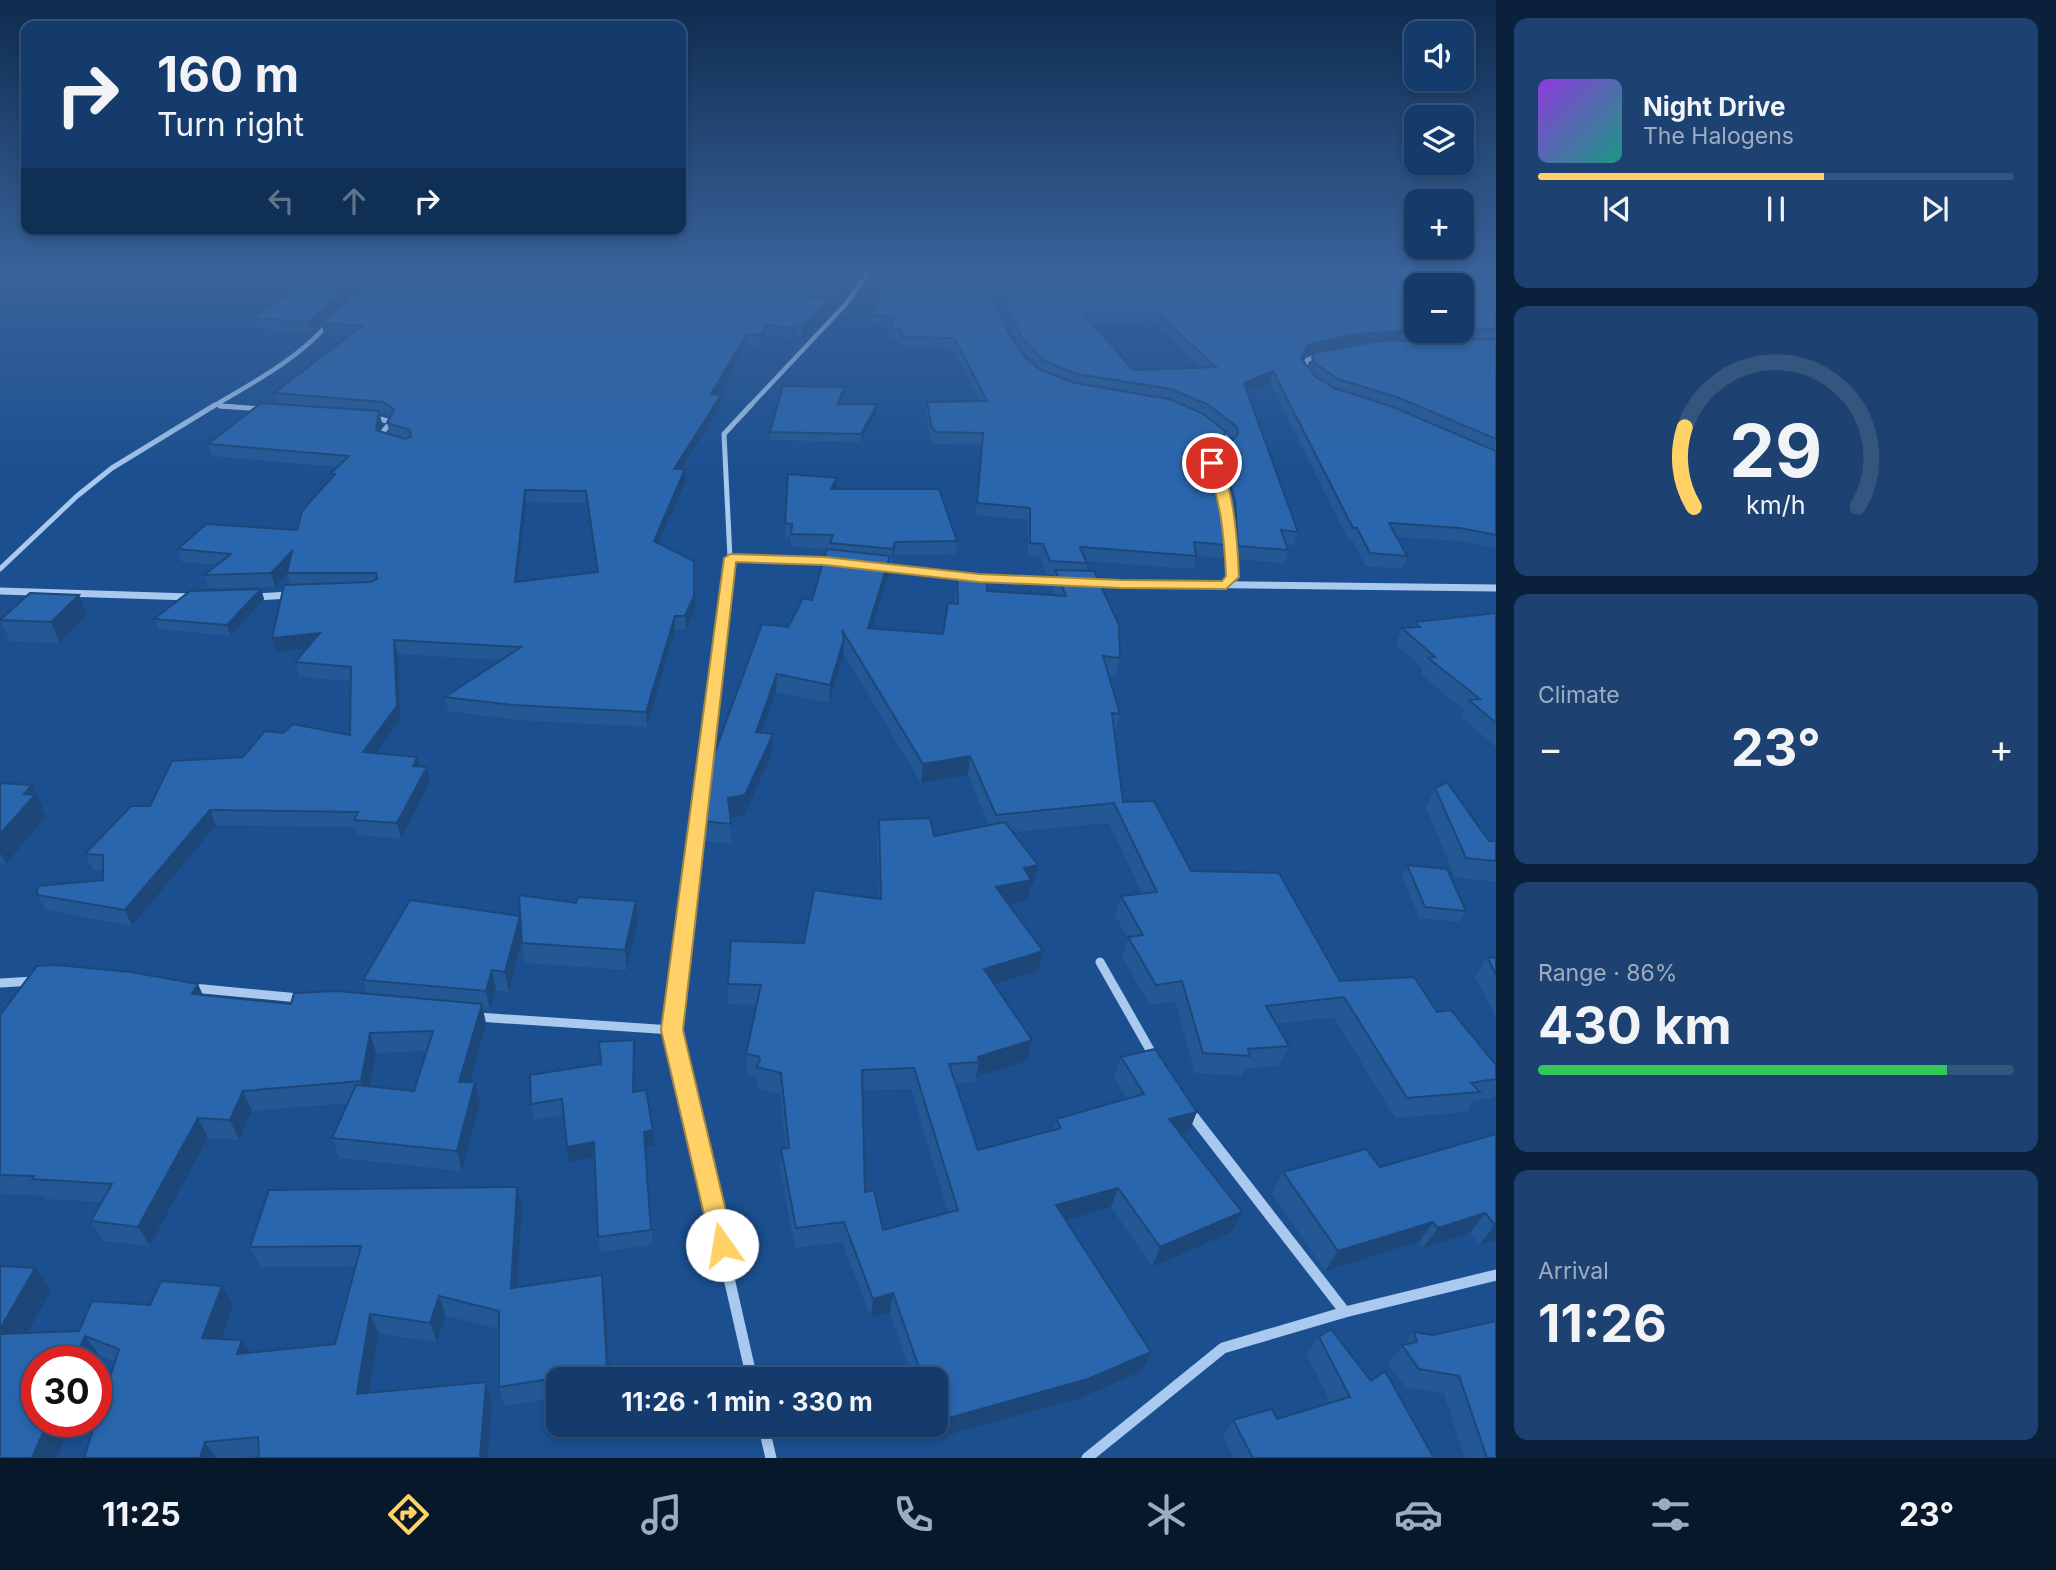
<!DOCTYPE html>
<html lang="en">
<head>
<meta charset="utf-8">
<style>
	body { margin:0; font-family:Inter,sans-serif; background:#1d4271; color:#f1f3f6; height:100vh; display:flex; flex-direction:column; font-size:26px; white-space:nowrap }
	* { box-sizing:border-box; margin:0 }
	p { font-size:23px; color:#9dadc1 }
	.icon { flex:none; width:38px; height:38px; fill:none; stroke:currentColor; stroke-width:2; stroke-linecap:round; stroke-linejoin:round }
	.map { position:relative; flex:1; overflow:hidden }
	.side { display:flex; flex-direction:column; gap:18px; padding:18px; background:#0b203b; width:560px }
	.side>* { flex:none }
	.guide { position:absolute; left:21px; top:21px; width:665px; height:214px; border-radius:14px; box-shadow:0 4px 10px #0003,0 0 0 2px #33557e; background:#143b6b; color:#f1f3f6; overflow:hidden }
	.tools { position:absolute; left:1404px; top:21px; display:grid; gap:14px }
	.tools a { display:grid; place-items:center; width:70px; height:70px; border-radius:14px; background:#143b6b; box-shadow:0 4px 10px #0003,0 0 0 2px #33557e; font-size:35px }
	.speed { position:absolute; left:21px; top:1346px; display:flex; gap:14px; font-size:35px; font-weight:700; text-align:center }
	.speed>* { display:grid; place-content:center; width:91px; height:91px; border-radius:50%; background:#143b6b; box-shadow:0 4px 10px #0003,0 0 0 2px #33557e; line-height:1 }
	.speed .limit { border:10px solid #d22; background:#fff; color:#111 }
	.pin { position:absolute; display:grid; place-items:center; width:60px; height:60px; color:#fff; margin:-30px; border:4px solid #fff; border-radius:50%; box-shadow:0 2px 7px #0007 }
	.me { position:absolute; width:77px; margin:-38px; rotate:347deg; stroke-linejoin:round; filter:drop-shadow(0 0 5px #0008) }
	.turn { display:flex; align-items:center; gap:24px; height:147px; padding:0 21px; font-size:32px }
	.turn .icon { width:91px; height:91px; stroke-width:2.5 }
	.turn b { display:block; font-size:49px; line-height:60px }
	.lanes { display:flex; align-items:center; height:66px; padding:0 21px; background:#0003; justify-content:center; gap:35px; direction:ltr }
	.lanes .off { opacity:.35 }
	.big { font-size:52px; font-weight:700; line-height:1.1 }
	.side .card { flex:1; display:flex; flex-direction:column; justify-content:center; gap:10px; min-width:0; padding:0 24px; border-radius:14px; background:#1d4271 }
	.side .dial { align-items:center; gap:0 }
	.dial svg { height:182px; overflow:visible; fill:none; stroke:#33557e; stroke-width:7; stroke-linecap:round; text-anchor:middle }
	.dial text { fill:#f1f3f6; stroke:none }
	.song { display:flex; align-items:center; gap:21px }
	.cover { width:84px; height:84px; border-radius:10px; background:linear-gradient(135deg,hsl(270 70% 55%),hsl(170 70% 35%)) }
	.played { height:7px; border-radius:4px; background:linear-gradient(90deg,#ffd166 60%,#33557e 60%) }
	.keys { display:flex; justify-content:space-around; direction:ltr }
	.heat { display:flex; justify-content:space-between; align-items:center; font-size:38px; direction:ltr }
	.charge { height:10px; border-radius:5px; background:linear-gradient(90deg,#34c759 86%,#33557e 0) }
	.trip { position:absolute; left:546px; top:1367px; width:402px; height:70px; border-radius:14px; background:#143b6b; box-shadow:0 4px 10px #0003,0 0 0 2px #33557e; font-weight:700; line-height:70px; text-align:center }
	.dock { display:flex; height:112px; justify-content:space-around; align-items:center; background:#08182b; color:#9dadc1 }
	.dock .icon { width:49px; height:49px }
	.dock .active { color:#ffd166 }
	.dock b { font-size:32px; color:#f1f3f6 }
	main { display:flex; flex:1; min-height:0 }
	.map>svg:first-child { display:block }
</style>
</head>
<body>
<main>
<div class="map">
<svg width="1496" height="1458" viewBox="0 0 1496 1458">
	<rect width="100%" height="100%" fill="#1b4f8f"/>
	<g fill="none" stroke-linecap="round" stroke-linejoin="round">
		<path stroke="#a9c9ee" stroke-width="4.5" d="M1304,371L1307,360L1320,355
			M220,406L236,407
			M212,407C252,383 297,360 328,324
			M749,407L845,305L868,274"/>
		<path stroke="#a9c9ee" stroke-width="5" d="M220,406L264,409
			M373,417L391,422L382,433L384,438
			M1220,432L1231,443L1212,463L1226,515L1230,578
			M730,558L831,562
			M881,567L986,578
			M0,569L77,496L112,468L215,405
			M728,578L730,558L724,434L751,405"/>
		<path stroke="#a9c9ee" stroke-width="7" d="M966,577L1061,581
			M1091,583L1496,588
			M1226,585L1230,577
			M0,591L191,597
			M256,597L289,595
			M700,800L728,577"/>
		<path stroke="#a9c9ee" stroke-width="9" d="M1100,962L1154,1057
			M0,983L34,981
			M193,988L299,998
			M478,1017L672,1030
			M685,1087L672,1030L700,798"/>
		<path stroke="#a9c9ee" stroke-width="11" d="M685,1085L752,1379
			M1189,1111L1345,1312
			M763,1424L771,1458
			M1087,1458L1223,1348L1345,1312L1496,1275"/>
	</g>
	<path fill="#245895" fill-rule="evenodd" d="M320,274H375L343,300L311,333L256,328L253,318Z
		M654,274H821L820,276L852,278V288L841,300L832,299L831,309L802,336L796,335L792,339L765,335L761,346L747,345L718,395H721V406L682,469H685L686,481L659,544L695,610L686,630H675L647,727L516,720L448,711L445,697L501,660L398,654L400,720L377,753L417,757L419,766L427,767L430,782L401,839L358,835L356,827L216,825L132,926L46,910L37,895L103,880V870H93L85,854L150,806L243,757L283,733L350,735L351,681L299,677L295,662L306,649L276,652L291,585L287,573L275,587L209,588L204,575L216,565L182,562L178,549L297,530L331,479L330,474L337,467L212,456L208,444L277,404L274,393L350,336L324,334L321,323ZM379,413H385L390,417L387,423L390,434L380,431L382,423ZM526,502L587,503L597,572L518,582Z
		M1496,274V548L1455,541L1396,537L1407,556L1402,569L1365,566L1353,541H1349L1270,382L1247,392L1298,532L1294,545L1286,544L1288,550L1284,563L1234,559L1231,514L1218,464L1221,453L1234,439L1226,433L1223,444L1212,458L1227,545L1223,558L1196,556L1193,569L1086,561L1087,563L1086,571L1120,658L1116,676L1109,675L1120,714L1115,733H1114L1123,802L1191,871L1340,981L1437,1012L1496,1065V1093L1493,1098L1474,1100L1467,1112L1395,1118L1334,1017L1276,1024L1289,1046L1279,1066L1244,1069L1241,1076L1195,1073L1175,1001L1150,1005L1122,957L1128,939L1115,915L1121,896L1142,893L1109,823L1012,832L1033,885L1030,886L1027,901L1008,904L1038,971L995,985L1032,1040L1027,1061L976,1077L975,1082L956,1084L978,1150L1053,1130L1056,1119L1127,1099L1114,1078L1121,1057L1189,1132L1181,1134L1242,1212L1232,1232L1152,1267L1111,1207L1066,1220L1151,1352L1142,1371L1081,1398L933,1439L928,1424H936V1379H913L890,1313L871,1318L842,1242L795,1248L780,1169L781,1149L786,1148L780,1094L757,1088V1076L746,1075V1054L757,1005L728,1004V984L804,943L879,899L877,840L879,820L934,836L989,825L968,775L921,783L843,652V657L829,703L776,692L762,733L772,753L745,815L730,817L731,844L702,841L701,821L788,627L812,600L830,550V549L791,547V537H785L788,474L836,489L957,541L956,554L894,555L892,563H890L889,573L872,628L943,634L955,604V594L957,577L987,591L1055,595L1052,587L1054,575H1047L1040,557L1028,556V520L975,515L982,445L935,444L931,440L926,413L927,402L980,401L953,349L901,347V340H890L891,327L871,325L872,315L895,279ZM1416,285H1461V331H1416ZM994,302L999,303L1021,348L1040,369L1024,356L1010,335ZM1154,322L1202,368L1133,370L1092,324ZM1368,343L1316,353L1351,345ZM1314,354L1312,358L1309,368L1303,360L1305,356ZM911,1089L948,1212L883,1230L865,1192L863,1090Z
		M843,395L841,404H877L876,413L861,442L770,440V432Z
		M261,589L264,599L230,636L158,629L154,619Z
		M79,595L87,615L60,643L10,641L0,620Z
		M1496,613V747L1461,717L1464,710L1421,674L1423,669L1396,644L1402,628L1413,627L1415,622Z
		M0,783L32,785L43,807L42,809L46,817L6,864L0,863Z
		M1435,788L1489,841H1496V882L1455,877L1426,807Z
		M1407,865L1466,911L1459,922L1419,918L1402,876Z
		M520,916L638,921L627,970L525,963L522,942L509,992L496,990L490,1010H483L486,1024L470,1082L480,1103L462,1171L340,1158L332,1138L348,1103L252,1111L239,1140L208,1138L150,1246L104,1241L91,1221L101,1202L45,1199L43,1196L0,1194V1015L203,995L291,1004L367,994L363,980ZM426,1051L414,1091L371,1086L376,1053Z
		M1487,957L1496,958V1017L1475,977Z
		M634,1040L635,1056L634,1092L654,1146L645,1147L653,1245L600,1252L598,1237L595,1157L569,1162L564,1115L534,1120L531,1104L601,1064Z
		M1496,1134V1240L1479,1245L1470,1233L1423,1248L1419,1242L1325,1271L1272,1193L1283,1172L1380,1167Z
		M522,1207L517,1287L605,1295L610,1379H558V1398L504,1406L499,1387V1329L446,1316L437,1342L379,1334L370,1393L486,1382L492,1401L259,1456L240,1458H84L115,1361L100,1356L37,1421H72L57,1458H0V1266L51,1290L27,1333L79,1331L150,1305L222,1286L233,1306L221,1339L250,1352L335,1344L356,1266L261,1267L250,1247Z
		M1496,1321V1458H1465L1444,1394L1405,1387L1388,1363L1414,1332L1433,1335Z
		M1319,1337L1371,1381L1434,1458H1234L1223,1437L1233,1420L1277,1419L1331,1403L1307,1355Z"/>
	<path fill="#1d4779" d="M361,274H375L343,300L311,333L309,322L341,290Z
		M852,278V288L841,300V290Z
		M832,299L831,309L802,336L803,326Z
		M765,325V335L761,346V335Z
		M796,325V335L792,339L793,328Z
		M1403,330L1400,340L1351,345L1305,356L1298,369L1301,358L1308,345L1354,334Z
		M747,334V345L712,406L711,394Z
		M1273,371L1270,382L1241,394L1244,383Z
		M844,387L843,395L838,413V404Z
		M721,395V406L674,481V469Z
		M877,404L876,413L861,442V434Z
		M379,411L382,423L379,442L376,430Z
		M1226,432L1223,444L1207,464L1210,452Z
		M685,469L686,481L654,554V541Z
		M837,478L836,490L831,489Z
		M525,490L526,502L516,596L515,582Z
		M895,542L894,555L892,563L893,549Z
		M292,551L296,564L275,587L271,573Z
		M890,556L889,573L867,646L868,628Z
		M694,561L695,610L686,630L685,616Z
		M261,589L264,599L230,636L227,625Z
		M79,595L87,615L60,643L51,622Z
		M675,616V630L647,727L646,712Z
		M320,633L323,647L276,652L272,638Z
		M844,639L843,657L829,703L830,685Z
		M394,640L398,654L400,720L367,767L363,752Z
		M777,674L776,692L755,751L756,732Z
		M773,734L772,753L745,815L728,818V798Z
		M970,756L968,775L921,783L923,764Z
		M417,757L421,772L413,766Z
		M427,767L430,782L401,839L397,823Z
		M32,785L43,807L42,809L46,817L6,864L0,853V834L24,794Z
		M210,810L216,825L132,926L125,910Z
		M1038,865L1033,885L1030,886L1027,901L992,908L996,887L1024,868Z
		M636,901L638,921L627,970L625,950Z
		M520,916L523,935L509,992L505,972Z
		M1043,951L1038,971L980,989L984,969Z
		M492,970L496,990L490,1010L486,991Z
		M198,984L207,1004L192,994Z
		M482,1004L486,1024L465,1102L459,1082Z
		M370,1033L376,1053L368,1101L361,1081Z
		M634,1040L635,1056L634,1107L633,1092Z
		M1032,1040L1027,1061L976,1077L979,1062L978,1057Z
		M475,1082L480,1103L462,1171L457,1151Z
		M243,1091L252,1111L239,1140L230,1120Z
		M1197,1112L1189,1132L1161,1140L1169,1119Z
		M198,1118L208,1138L150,1246L138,1227Z
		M653,1130L654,1146L645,1147L653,1245L644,1132Z
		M594,1142L597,1157L569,1162L567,1147Z
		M517,1187L522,1207L516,1308L511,1288Z
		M1118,1188L1111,1207L1050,1225L1056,1205Z
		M1242,1212L1232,1232L1152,1267L1160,1247Z
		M1485,1213L1470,1233L1423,1248L1438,1228Z
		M1433,1222L1419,1242L1325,1271L1338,1251Z
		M1496,1224V1240L1479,1245L1495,1225Z
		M35,1268L51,1290L17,1352L0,1332V1329Z
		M602,1275L605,1295L610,1379H609L607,1370Z
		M222,1286L233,1306L215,1357L202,1338Z
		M893,1293L890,1313L871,1318L873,1299Z
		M439,1296L446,1316L437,1342L430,1323Z
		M370,1314L379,1334L366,1413L357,1394Z
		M85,1336L100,1356L96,1364V1362H74Z
		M242,1340L254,1359L237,1354Z
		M1151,1352L1142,1371L1081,1398L933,1439L938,1421Z
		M486,1382L492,1401L488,1458H480Z
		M48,1421H72L57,1458H32Z
		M205,1442L216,1458H200Z"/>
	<path fill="#2a66ad" stroke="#1d4779" stroke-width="2" fill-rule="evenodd" d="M320,274H361L341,290L309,322L253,318Z
		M377,274H653L763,293L832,299L803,326L796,325L793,328L765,325L761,335L747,334L711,394L721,395L674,469H685L654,541L694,561V596L685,616H675L646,712L513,705L445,697L521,647L394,640L397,706L363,752L417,757L413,766L427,767L397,823L354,820L358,812L210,810L125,910L37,895L38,886L103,880V855L85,854L131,806H150L172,761L243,757L265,731L283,733L293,724L350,735L351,667L295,662L320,633L272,638L284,585L371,582L377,579L376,573H287L292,551L271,573L204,575L231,554L178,549L206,524L297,530L302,511L335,474H330L349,456L208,444L261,403L379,411L376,430L405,439L411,437L410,430L387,423L394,409L383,402L274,393L362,326L321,323ZM525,490L586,491L598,572L515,582Z
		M710,274H815V275L852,278L841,290L765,283Z
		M897,274H1496V329L1461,330V285H1416V330L1354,334L1308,345L1301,358L1316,377L1334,388L1393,407L1496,451V535L1460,528L1389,523L1407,556L1370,553L1357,528H1353L1273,371L1244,383L1298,532L1281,530L1288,550L1238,546L1235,501L1221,453L1238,434L1237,427L1207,404L1171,389L1077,374L1044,361L1022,338L1000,294L994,292L992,298L1010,335L1024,356L1039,369L1075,383L1169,399L1202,413L1226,432L1210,452L1224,503L1227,545L1194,542L1196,556L1080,547L1087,563L1050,561L1043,544L1030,543V508L977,503L983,433L936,432L932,428L927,402L987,401L954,338L902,337L901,330L890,329L894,317L872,315L886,279H895ZM1156,312L1216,367L1133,370L1084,314Z
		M1496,339V439L1397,397L1338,379L1316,364L1312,358L1314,353L1379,341Z
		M783,386L844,387L838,404H877L861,434L770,432Z
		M788,474L837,478L831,489H939L957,541L895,542L893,549L830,543L833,535L791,534L792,524L785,523Z
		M827,549L890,556L868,628L943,634L948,603L958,604L957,577L987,579V591L1066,596L1055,570L1094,571L1119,625L1120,658L1103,656L1120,714L1112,713L1123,802L1154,801L1191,871L1279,873L1340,981L1414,977L1437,1012L1451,1010L1496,1065V1079L1471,1083L1480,1092L1407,1098L1344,997L1266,1006L1289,1046L1248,1049L1250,1056L1203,1053L1182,981L1156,985L1128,937L1143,935L1121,896L1157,892L1114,803L996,815L970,756L923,764L842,630L844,639L830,685L777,674L756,732L773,734L745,795L728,798L731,824L701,821L706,776L762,624L788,627L803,598L812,600Z
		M261,589L227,625L154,619L190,591Z
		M30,593L79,595L51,622L0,620Z
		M1496,613V723L1469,700L1480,699L1428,658L1435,657L1402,628L1420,627L1415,622Z
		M1447,782L1489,841H1496V861L1466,858L1435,788Z
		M0,783L32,785L24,794L35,795L0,834Z
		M930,818L934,836L1005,822L1038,865L1024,868L1031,880L996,887L1043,951L984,969L1032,1040L978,1057L979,1062L949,1064L978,1150L1061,1128L1056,1119L1144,1094L1121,1057L1155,1049L1197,1112L1169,1119L1242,1212L1160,1247L1118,1188L1056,1205L1151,1352L1088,1379L938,1421L936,1418V1379H923L893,1293L873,1299L844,1222L796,1228L781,1149L789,1148L781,1073L757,1067L760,1059L758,1056L746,1054L761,985L728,984L731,941L804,943L814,890L881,899L879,820ZM914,1068L958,1210L883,1230L874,1190L865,1192L862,1070Z
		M1407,865L1447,869L1466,911L1425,907Z
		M519,895L576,903L578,897L636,901L625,950L522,943Z
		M410,900L520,916L505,972L492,970L486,991L363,980Z
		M1487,957L1496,958V975Z
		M57,965L131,972L198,984L192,994L291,1004L294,993L337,991L482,1004L459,1082H475L457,1151L332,1138L356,1085L414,1091L433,1031L370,1033L361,1081L243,1091L230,1120L198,1118L138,1227L91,1221L112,1184L32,1179L34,1176L0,1175V1015L37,966Z
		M634,1040L633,1092L646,1090L653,1130L644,1132L651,1230L598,1237L594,1142L567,1147L562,1099L531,1104L530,1075L601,1064L599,1042Z
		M1496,1134V1224L1495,1225L1485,1213L1438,1228L1433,1222L1338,1251L1283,1172L1366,1149L1380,1167Z
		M517,1187L511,1288L602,1275L607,1370L499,1387V1311L439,1296L430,1323L370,1314L357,1394L486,1382L480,1458H259L258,1437L205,1442L200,1458H84L119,1349L85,1336L74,1362H37V1421H48L32,1458H0V1334L79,1331L92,1301L150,1305L161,1281L222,1286L202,1338L242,1340L237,1354L335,1344L361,1246L250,1247L269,1190Z
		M0,1266L35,1268L0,1329Z
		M1496,1321V1458H1487L1459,1376L1419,1369L1402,1345L1417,1342L1414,1332L1433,1335Z
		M1331,1329L1371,1381L1385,1371L1434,1458H1253L1233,1420L1272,1409L1277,1419L1350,1397L1319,1337Z"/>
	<linearGradient id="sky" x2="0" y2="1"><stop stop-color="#0f2b4f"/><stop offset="0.57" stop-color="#39639b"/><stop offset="1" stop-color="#39639b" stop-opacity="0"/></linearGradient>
	<rect width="1496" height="478" fill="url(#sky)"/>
	<path fill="#ffd166" stroke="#a68842" stroke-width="2" d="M1212,460C1235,470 1238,553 1239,577L1226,589L1121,588L979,582L825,565L736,562L683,1030L734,1245L730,1253L722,1257L713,1253L661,1030L724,558L730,554L825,557L979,574L1121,580L1222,581L1226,576C1224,535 1221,501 1206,463Z"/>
</svg>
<div class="tools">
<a><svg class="icon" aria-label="sound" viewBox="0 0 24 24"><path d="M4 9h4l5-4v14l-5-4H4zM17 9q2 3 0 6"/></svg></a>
<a><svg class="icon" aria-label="layers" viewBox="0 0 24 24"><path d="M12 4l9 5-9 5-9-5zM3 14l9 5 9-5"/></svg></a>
<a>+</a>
<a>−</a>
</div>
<div class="speed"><div class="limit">30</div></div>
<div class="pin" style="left:1212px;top:463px;background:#d93025"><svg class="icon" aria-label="arrive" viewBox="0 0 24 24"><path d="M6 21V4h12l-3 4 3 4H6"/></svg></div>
<svg class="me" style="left:722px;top:1245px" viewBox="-20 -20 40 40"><circle r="19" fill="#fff"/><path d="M0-13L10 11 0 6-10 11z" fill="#ffd166"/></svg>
<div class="trip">11:26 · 1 min · 330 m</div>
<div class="guide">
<div class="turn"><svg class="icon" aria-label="right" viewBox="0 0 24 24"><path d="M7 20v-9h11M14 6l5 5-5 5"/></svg><div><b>160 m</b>Turn right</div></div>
<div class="lanes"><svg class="icon off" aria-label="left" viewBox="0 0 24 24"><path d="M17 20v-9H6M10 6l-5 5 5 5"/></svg><svg class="icon off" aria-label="ahead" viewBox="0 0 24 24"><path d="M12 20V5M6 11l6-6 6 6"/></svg><svg class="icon" aria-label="right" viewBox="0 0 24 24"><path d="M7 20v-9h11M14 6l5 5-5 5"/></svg></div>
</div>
</div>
<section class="side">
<div class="card">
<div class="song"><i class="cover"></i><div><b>Night Drive</b><p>The Halogens</p></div></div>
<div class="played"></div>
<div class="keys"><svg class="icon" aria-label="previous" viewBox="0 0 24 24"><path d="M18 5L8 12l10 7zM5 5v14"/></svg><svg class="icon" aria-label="pause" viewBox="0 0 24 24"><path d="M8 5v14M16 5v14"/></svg><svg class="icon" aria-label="next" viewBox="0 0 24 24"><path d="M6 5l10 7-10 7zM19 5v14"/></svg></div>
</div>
<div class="card dial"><svg viewBox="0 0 100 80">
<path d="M14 69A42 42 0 1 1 86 69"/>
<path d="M14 69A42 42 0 0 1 10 34" stroke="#ffd166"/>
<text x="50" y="56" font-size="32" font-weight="700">29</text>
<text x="50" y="72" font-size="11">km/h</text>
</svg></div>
<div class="card"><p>Climate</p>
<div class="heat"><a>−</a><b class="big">23°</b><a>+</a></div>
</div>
<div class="card"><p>Range · 86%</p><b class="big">430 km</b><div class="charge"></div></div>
<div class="card"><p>Arrival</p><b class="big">11:26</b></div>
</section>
</main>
<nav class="dock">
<b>11:25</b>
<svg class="icon active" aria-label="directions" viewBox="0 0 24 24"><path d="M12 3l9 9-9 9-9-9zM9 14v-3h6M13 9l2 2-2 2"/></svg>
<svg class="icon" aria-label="music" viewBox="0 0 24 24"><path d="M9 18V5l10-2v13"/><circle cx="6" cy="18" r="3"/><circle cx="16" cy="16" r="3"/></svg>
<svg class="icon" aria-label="phone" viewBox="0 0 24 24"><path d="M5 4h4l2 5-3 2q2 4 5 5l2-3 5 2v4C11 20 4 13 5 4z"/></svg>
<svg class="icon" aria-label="climate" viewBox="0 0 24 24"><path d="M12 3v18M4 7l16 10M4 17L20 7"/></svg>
<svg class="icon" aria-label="car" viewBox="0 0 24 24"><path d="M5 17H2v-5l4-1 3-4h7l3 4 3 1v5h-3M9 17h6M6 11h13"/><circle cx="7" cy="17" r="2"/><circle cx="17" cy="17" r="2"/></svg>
<svg class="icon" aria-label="filters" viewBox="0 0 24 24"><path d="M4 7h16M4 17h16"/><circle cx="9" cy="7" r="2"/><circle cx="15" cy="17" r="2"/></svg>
<b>23°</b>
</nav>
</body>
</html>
